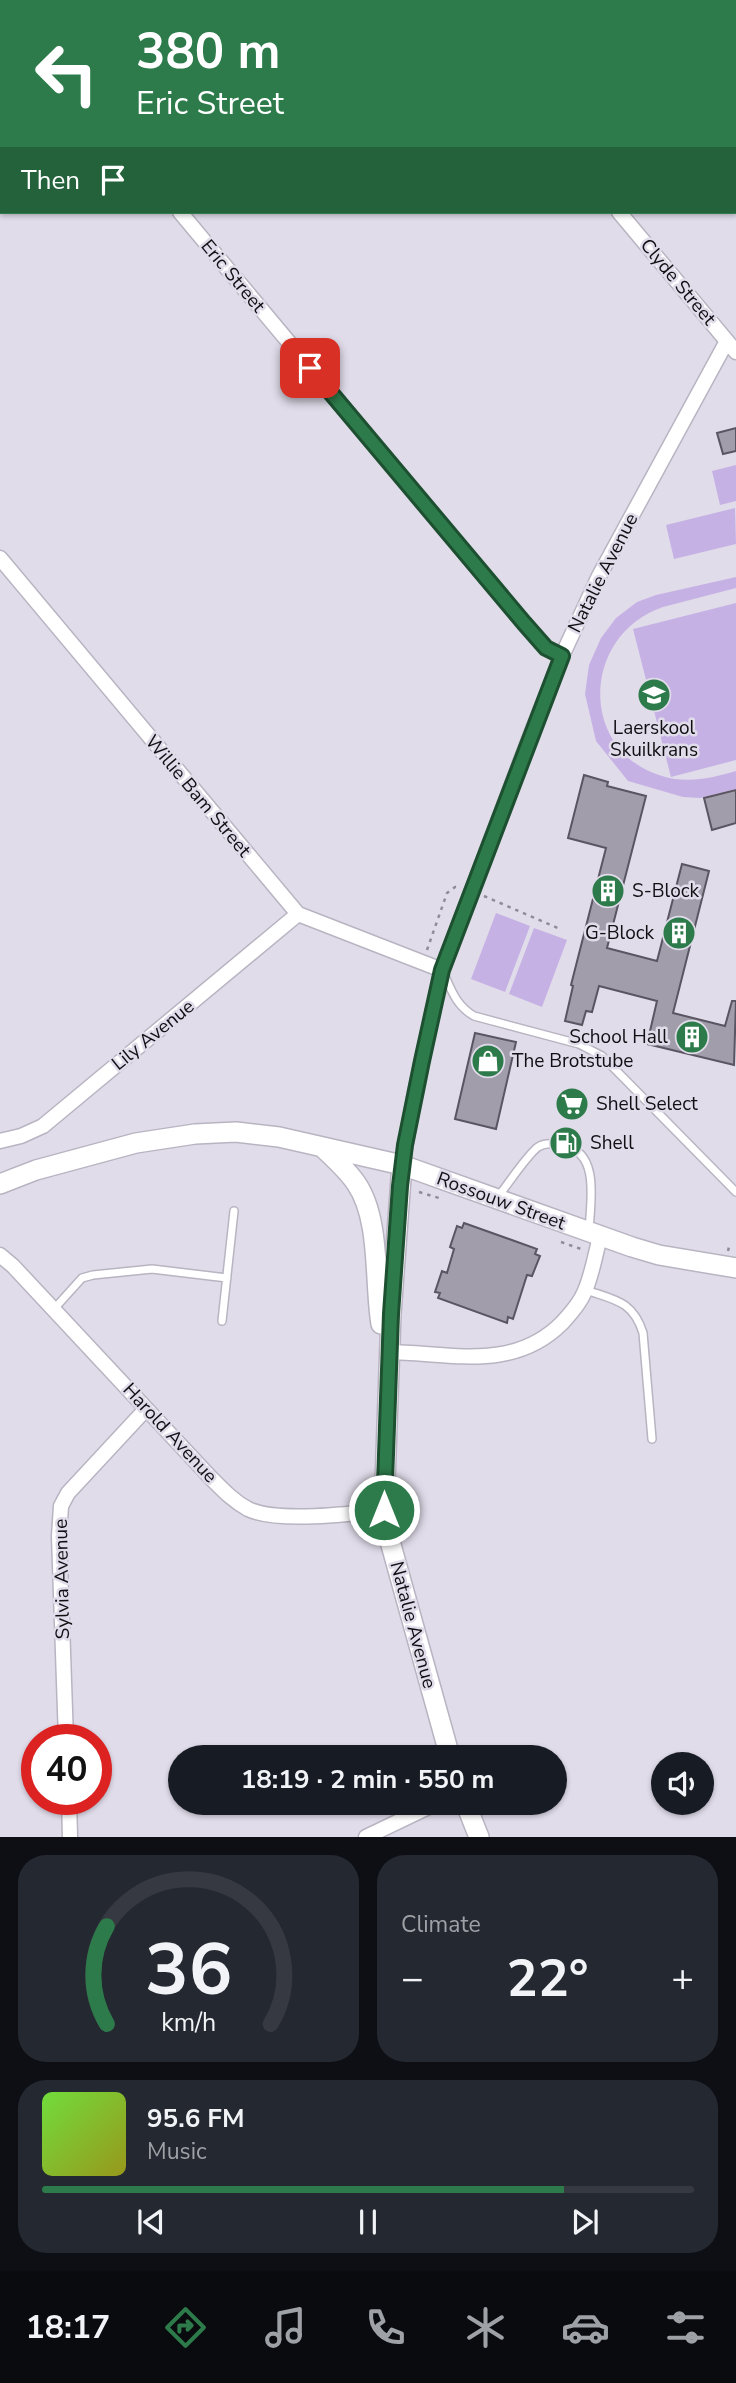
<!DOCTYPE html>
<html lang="en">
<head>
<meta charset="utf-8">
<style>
	body { margin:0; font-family:"Nunito Sans",sans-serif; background:#242831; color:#f1f3f6; height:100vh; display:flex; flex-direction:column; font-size:26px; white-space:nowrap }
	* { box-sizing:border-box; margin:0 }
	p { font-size:23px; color:#9ea1a6 }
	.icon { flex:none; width:38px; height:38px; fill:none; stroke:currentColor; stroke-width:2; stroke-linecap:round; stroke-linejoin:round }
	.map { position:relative; height:1837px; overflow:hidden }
	.drawer { display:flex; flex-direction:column; gap:18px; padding:18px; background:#0d0f14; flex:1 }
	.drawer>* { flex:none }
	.top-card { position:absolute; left:0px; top:0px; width:737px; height:214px; box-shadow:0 2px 5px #0004; background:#2d7b4a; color:#fff; overflow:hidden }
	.fabs { position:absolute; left:651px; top:1752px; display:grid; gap:14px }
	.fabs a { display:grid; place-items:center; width:63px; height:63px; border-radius:50%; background:#171b24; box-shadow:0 2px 5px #0004; font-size:35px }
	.speed { position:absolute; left:21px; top:1724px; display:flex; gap:14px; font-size:35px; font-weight:700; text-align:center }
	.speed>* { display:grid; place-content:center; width:91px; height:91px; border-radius:50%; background:#171b24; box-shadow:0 2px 5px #0004; line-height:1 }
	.speed .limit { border:10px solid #d22; background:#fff; color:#111 }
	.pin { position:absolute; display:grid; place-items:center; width:60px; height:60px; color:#fff; margin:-30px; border-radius:14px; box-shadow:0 4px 10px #0006 }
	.me { position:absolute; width:77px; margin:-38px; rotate:0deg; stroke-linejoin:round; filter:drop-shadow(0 0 5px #0008) }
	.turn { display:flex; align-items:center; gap:24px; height:147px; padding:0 21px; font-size:32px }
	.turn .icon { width:91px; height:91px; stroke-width:2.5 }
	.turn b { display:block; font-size:49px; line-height:60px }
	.then { display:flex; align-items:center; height:66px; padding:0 21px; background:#0003; gap:14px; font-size:26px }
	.big { font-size:52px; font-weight:700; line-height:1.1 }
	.drawer .widget { flex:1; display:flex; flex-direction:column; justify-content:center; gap:10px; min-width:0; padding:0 24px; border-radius:28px; background:#242831 }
	.drawer .dial { align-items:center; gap:0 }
	.dial svg { height:182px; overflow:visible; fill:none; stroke:#363941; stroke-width:7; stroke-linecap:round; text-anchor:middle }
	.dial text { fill:#f1f3f6; stroke:none }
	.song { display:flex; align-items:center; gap:21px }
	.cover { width:84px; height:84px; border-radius:10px; background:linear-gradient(135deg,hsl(100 70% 55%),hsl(60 70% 35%)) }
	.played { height:7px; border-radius:4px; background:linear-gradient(90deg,#2d7b4a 80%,#363941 80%) }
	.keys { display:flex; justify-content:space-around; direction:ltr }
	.heat { display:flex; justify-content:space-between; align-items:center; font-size:38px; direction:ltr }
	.drawer .tiles { flex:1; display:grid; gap:18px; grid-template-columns:1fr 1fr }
	.widget:last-child { grid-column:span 2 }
	.trip { position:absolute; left:168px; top:1745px; width:399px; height:70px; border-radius:35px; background:#171b24; box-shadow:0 2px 5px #0004; font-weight:700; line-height:70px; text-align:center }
	.tab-bar { display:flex; height:112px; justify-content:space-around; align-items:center; background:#090b0e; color:#9ea1a6 }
	.tab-bar .icon { width:49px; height:49px }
	.tab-bar .current { color:#2d7b4a }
	.tab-bar b { font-size:32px; color:#f1f3f6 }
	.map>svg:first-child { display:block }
</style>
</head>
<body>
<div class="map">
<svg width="736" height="1837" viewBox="0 0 736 1837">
	<rect width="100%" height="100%" fill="#e1dcea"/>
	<path fill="#c6b1e5" d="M736,465V501L720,505L712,471Z
		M735,508L736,544L674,559L666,525Z
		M736,577V588L663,607C581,635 578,751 662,776C687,784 712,778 736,771V789L700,798L683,797L628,781L596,741L585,694L589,665L601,638L616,618L637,602L656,595Z
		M736,603V760L671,777L633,629Z
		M496,913L530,926L505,992L471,979Z
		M534,928L567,940L542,1007L509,994Z"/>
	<path fill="#a29dab" stroke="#5a5561" stroke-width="2" d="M736,428V451L723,454L717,433Z
		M584,775L608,782L607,786L646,796L607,948L657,961L682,864L709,871L673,1013L725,1026L732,1001H736L734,1065L647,1044L657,1001L599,986L592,1012L586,1011L582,1025L565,1021L573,986L571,985L606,848L568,838Z
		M736,790V823L712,830L704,798Z
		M475,1033L516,1042L496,1129L455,1119Z
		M464,1223L537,1249L535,1254L540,1256L532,1276L527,1275L513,1319L508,1317L507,1323L438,1298L440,1293L435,1292L442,1271L447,1273L454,1249L450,1247L457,1226L462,1228Z"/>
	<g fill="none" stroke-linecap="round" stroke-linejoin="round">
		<defs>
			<path id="lane" d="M444,974C452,992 457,1006 474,1016L579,1044L602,1056L736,1192
				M497,1198C507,1186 526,1156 538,1147C546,1142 555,1144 564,1146C601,1152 590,1205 589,1231
				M586,1290C615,1300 633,1301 643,1333L652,1439
				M54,1309L82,1278L93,1275L152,1269L227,1278
				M222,1321L234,1211"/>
			<path id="street" d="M3,0L5,2
				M443,0L444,2
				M180,212L510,607L546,648L562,656
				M619,212L736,352
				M0,558L298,914L442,970
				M0,1141L21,1136L43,1126L298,914
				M402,1165L415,1092L442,970L528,742L562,656L599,576L727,341
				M0,1255L13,1266L210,1477C222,1489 233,1501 248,1509C277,1523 351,1514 384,1510
				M389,1352C451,1353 513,1372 562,1323C570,1314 579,1305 584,1293C592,1276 595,1255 600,1237
				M66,1740L59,1536L61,1506L68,1493L146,1409
				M69,1799L70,1837
				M366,1837L439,1802"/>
			<path id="secondary" d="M322,1147C334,1158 347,1170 356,1183C381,1219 374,1282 381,1324
				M402,1165L391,1314L384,1510L388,1534L450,1757
				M0,1184L36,1170L136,1143L195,1134L236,1132L279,1137L402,1165L632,1247L659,1255L736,1268
				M465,1802L479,1837"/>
		</defs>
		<use href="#lane" stroke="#b9b4c2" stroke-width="10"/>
		<use href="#street" stroke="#b9b4c2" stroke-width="17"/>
		<use href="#secondary" stroke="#b9b4c2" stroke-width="22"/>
		<path stroke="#908c96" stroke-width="2.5" stroke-dasharray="3.5 5" stroke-linecap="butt" d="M484,896L560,929
			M427,950L447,893L455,887H458
			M419,1192L439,1198
			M561,1242L581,1249
			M728,1251L730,1243"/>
		<use href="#lane" stroke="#fff" stroke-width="7"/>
		<use href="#street" stroke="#fff" stroke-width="14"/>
		<use href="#secondary" stroke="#fff" stroke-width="19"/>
	</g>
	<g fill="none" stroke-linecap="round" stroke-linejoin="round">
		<defs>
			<path id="route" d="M310,368L524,623L546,648L562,656L442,970L422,1061L405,1145L400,1186L391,1314L384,1510"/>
		</defs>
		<use href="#route" stroke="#1d5030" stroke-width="18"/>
		<use href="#route" stroke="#2d7b4a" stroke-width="12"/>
	</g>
	<defs>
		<symbol id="school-disc" viewBox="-11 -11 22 22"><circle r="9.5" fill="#2d7b4a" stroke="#e1dcea"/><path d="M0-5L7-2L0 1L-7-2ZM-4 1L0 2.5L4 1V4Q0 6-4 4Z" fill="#fff"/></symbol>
		<symbol id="building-disc" viewBox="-11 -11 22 22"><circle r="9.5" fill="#2d7b4a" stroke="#e1dcea"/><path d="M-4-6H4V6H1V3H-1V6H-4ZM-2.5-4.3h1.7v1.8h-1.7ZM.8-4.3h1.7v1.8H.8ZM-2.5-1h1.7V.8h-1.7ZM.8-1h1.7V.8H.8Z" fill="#fff"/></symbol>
		<symbol id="shop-disc" viewBox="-11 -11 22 22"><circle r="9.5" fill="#2d7b4a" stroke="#e1dcea"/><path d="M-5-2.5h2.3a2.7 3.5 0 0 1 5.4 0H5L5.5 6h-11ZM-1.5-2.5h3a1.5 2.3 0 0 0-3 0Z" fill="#fff"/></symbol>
		<symbol id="supermarket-disc" viewBox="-11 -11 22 22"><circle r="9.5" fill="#2d7b4a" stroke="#e1dcea"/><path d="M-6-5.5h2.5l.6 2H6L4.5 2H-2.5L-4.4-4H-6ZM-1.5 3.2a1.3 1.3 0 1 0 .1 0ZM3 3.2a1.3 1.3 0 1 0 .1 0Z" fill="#fff"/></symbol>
		<symbol id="fuel-disc" viewBox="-11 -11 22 22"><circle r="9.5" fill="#2d7b4a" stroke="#e1dcea"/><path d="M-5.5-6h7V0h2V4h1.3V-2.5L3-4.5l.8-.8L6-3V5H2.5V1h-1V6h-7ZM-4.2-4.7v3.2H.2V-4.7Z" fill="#fff"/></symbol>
	</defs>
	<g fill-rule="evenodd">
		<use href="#school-disc" x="635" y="676" width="38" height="38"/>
		<use href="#building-disc" x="589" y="872" width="38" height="38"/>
		<use href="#building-disc" x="660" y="914" width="38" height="38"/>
		<use href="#building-disc" x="673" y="1018" width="38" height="38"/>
		<use href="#shop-disc" x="469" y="1042" width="38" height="38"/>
		<use href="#supermarket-disc" x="553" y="1085" width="38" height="38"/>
		<use href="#fuel-disc" x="547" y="1124" width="38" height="38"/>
	</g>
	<g text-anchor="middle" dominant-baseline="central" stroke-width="5" stroke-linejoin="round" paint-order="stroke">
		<g font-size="19" fill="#110f14" stroke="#e1dcea">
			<text transform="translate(233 276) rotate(50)">Eric Street</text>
			<text transform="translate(678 282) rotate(50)">Clyde Street</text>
			<text transform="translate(603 573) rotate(-63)">Natalie Avenue</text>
			<text transform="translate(198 796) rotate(50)">Willie Bam Street</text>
			<text transform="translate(153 1035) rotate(-39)">Lily Avenue</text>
			<text transform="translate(501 1201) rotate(20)">Rossouw Street</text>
			<text transform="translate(170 1433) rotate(47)">Harold Avenue</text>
			<text transform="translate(62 1579) rotate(-91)">Sylvia Avenue</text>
			<text transform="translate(413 1625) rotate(75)">Natalie Avenue</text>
		</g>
		<g font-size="19" fill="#110f14" stroke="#e1dcea" text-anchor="start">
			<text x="654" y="728" text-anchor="middle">Laerskool<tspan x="654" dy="22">Skuilkrans</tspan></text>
			<text x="632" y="891">S-Block</text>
			<text x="654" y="933" text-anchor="end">G-Block</text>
			<text x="668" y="1037" text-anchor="end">School Hall</text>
			<text x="512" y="1061">The Brotstube</text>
			<text x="596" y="1104">Shell Select</text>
			<text x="590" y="1143">Shell</text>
		</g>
	</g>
</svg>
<div class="fabs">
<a><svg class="icon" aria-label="sound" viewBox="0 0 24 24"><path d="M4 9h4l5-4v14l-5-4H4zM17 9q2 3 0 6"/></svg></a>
</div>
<div class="speed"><div class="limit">40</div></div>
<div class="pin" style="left:310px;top:368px;background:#d93025"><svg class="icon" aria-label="arrive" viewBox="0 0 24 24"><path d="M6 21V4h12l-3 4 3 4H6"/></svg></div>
<svg class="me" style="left:384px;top:1510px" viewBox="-20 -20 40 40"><circle r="17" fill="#2d7b4a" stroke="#fff" stroke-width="3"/><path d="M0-11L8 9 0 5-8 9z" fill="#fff"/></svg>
<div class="trip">18:19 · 2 min · 550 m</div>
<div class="top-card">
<div class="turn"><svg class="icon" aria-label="left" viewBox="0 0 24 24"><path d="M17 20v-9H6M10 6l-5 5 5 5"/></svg><div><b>380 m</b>Eric Street</div></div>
<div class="then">Then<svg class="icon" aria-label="arrive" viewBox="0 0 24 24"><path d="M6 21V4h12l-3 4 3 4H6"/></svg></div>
</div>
</div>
<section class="drawer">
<div class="tiles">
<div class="widget dial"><svg viewBox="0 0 100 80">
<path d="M14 69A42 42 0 1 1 86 69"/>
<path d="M14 69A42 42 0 0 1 14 26" stroke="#2d7b4a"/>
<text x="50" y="56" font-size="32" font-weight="700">36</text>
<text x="50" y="72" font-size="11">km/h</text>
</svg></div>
<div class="widget"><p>Climate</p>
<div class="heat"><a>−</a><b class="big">22°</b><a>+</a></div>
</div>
<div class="widget">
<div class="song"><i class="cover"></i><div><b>95.6 FM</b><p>Music</p></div></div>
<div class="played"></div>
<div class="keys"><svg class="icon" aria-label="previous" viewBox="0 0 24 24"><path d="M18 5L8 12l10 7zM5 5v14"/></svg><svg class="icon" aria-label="pause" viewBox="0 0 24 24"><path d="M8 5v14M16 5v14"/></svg><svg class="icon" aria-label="next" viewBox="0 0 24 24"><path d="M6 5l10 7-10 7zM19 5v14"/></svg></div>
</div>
</div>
</section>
<nav class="tab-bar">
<b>18:17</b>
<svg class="icon current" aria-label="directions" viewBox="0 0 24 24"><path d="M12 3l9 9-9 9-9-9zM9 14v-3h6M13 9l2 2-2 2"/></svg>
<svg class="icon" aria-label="music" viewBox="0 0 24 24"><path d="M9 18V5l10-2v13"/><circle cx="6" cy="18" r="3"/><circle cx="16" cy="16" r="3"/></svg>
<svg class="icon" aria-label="phone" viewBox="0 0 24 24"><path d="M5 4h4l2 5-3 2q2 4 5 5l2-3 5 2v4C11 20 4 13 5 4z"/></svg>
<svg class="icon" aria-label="climate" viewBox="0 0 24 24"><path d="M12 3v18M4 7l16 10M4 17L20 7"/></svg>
<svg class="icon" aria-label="car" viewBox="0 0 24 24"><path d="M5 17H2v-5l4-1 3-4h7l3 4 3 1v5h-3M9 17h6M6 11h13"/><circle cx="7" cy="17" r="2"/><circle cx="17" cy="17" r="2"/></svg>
<svg class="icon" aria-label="filters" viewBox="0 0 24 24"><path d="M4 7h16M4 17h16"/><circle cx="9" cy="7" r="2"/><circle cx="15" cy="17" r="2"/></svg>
</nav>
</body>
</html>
